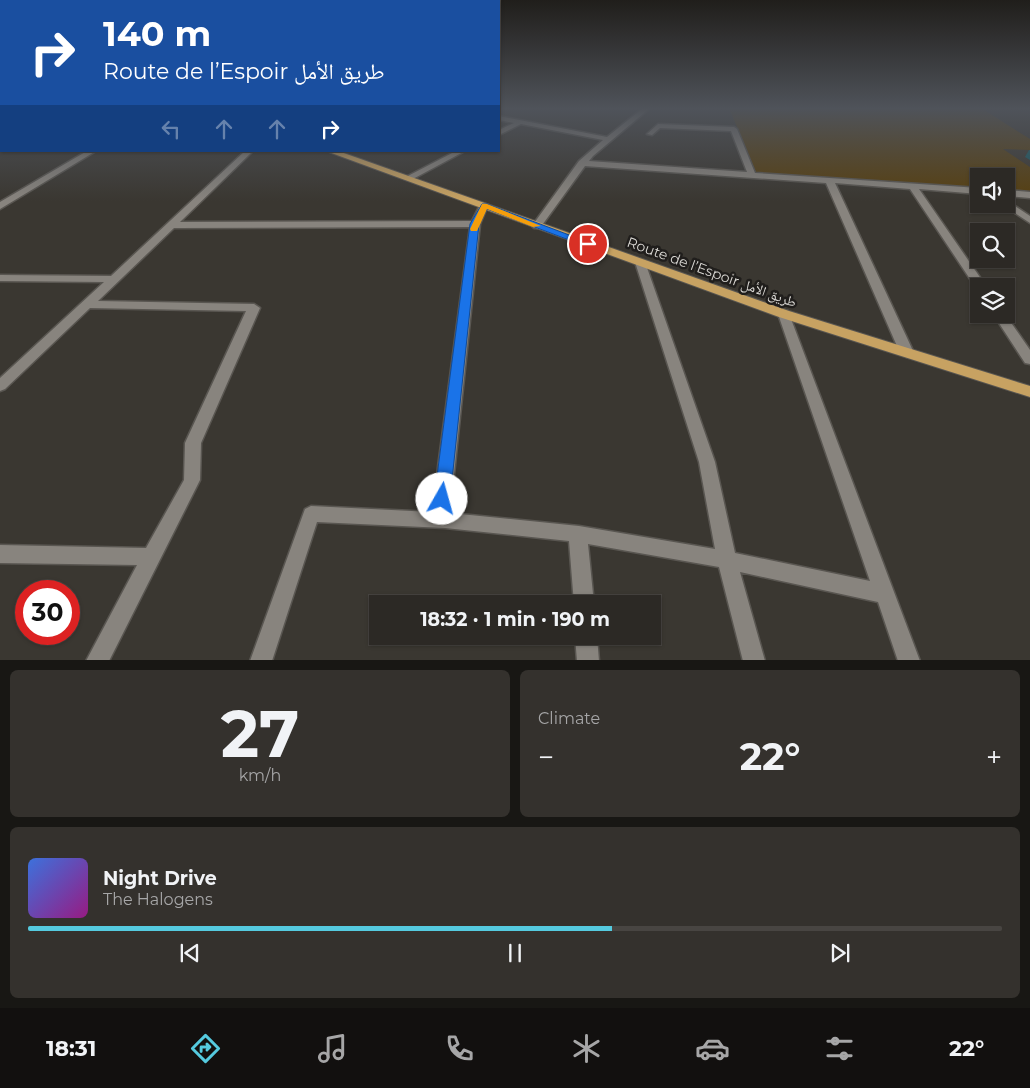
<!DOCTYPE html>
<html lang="en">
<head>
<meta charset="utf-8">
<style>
	body { margin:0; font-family:Montserrat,"Noto Naskh Arabic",sans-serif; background:#34312d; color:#f1f3f6; height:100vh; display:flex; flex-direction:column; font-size:19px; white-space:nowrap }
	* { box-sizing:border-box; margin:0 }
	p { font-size:16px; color:#a6a6a7 }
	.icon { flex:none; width:28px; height:28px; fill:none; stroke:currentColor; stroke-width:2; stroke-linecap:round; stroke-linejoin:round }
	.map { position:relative; height:660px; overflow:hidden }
	.details { display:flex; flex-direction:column; gap:10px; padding:10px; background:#181714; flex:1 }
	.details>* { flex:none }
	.guide { position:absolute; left:0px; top:0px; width:500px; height:152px; box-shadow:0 1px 4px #0004,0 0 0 1px #484542; background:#1a4fa0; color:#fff; overflow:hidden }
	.fabs { position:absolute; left:970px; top:168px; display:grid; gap:10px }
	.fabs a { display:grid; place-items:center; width:45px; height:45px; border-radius:0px; background:#2c2925; box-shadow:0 1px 4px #0004,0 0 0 1px #484542; font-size:25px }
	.speed { position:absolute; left:15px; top:580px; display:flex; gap:10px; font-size:25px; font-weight:700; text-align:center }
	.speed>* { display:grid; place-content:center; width:65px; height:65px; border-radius:50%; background:#2c2925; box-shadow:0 1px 4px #0004,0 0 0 1px #484542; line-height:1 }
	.speed .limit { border:8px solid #d22; background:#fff; color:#111 }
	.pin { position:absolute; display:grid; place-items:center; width:42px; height:42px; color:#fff; margin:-21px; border:2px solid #fff; border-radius:50%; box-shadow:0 1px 5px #0007 }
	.me { position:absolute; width:55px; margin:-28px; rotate:7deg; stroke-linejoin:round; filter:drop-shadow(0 0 4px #0008) }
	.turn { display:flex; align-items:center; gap:18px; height:105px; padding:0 20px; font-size:22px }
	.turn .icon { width:65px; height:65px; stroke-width:2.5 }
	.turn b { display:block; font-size:35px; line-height:42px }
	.lanes { display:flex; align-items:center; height:48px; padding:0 20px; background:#0003; justify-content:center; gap:25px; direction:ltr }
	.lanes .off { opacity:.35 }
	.big { font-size:38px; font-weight:700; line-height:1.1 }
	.details .tile { flex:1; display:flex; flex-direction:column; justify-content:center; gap:8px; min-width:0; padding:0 18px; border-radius:8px; background:#34312d }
	.details .dial { align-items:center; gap:0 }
	.dial b { font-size:65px; line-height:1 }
	.song { display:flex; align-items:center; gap:15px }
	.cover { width:60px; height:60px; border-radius:8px; background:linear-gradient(135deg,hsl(220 70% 55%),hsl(310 70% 35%)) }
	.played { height:5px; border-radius:2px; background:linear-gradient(90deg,#55cadf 60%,#484542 60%) }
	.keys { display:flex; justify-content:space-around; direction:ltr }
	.heat { display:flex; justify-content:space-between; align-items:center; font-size:28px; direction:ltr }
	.details .tiles { flex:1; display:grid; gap:10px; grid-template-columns:1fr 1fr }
	.tile:last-child { grid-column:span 2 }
	.trip { position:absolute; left:369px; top:595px; width:292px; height:50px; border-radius:0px; background:#2c2925; box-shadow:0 1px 4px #0004,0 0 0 1px #484542; font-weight:700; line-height:50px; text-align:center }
	.tabs { display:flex; height:80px; justify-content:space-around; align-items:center; background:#12100f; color:#a6a6a7 }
	.tabs .icon { width:35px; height:35px }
	.tabs .selected { color:#55cadf }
	.tabs b { font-size:22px; color:#f1f3f6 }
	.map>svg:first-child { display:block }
</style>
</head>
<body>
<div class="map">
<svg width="1030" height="661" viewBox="0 0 1030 661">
	<rect width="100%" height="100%" fill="#3a3731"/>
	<path fill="#573f0f" d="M729,108H981L1030,139V150L1003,149L1030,167V191L1006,190V176H979V188L757,174Z"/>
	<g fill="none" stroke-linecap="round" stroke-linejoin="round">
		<defs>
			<path id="minor" d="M643,108H650L593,156L589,161L747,172L731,131L660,128L652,135L647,134L658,124L734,127L737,129L755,173L979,188V194L919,189L986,286L976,288L910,189L835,183L914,353L907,357L900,353L826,183L585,166L540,228H534L532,226L579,161L603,140L521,124L499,135V130L514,123L499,120V116L607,137Z
				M87,151H96L0,209V202Z
				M245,151H253L180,222L472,221L481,203L488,205L480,224L450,513L579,526L715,549L699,462L635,262L640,259L645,262L715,462L735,553L870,581L778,314L780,311H788L920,661H898L878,602L740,572L765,661H743L719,567L588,544L594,604H574L569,541L445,528L317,522L272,661H250L305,509L311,506L432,512L470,227L174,228L98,301L254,304L260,308L201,443L200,480L109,661H86L137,565L0,563V545L146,548L184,480L185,443L246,311L90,308L5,389L0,391V378L104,282L0,281V275L111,276Z
				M456,151H465L411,180L404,178Z
				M1006,190L1030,192V198L1006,196Z
				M1006,200L1030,216V223L1003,205L1006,204Z
				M993,314H1005L1030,350V364L1025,363Z
				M575,636H597L599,661H577Z"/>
			<path id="trunk" d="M326,151H338L789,311L1030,386V397L779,317Z"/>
		</defs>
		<use href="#minor" stroke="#595651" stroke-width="3"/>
		<use href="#trunk" stroke="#595651" stroke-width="2"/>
		<use href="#minor" fill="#88847e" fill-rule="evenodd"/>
		<use href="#trunk" fill="#c7a262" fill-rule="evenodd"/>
	</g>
	<path fill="#175d68" d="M1029,150H1030V160L1025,157Z"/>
	<linearGradient id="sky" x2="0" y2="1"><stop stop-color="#201e1b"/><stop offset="0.54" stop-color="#4f535a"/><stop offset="1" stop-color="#4f535a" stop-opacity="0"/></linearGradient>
	<rect width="1030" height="201" fill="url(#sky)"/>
	<path fill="#1a73e8" stroke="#114b97" d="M482,204H487L593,244L585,246L487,209L479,224L450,499L448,503L442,505L437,503L434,499L470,224Z"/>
	<path fill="#f59e0b" d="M482,204H487L541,226L533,227L487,209L477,231H471L470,229Z"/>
	<g text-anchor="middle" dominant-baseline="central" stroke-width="5" stroke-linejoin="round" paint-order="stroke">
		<g font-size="14" fill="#dad8d4" stroke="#201e1c">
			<text transform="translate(712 272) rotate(20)">Route de l’Espoir طريق الأمل</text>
		</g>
	</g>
</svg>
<div class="fabs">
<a><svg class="icon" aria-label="sound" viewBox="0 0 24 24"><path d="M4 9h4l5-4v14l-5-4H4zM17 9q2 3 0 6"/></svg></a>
<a><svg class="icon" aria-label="search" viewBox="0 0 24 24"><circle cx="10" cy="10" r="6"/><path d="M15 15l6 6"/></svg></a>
<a><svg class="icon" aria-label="layers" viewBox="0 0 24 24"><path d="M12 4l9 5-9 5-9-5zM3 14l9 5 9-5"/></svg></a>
</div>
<div class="speed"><div class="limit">30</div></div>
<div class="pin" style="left:588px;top:244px;background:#d93025"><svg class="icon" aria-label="arrive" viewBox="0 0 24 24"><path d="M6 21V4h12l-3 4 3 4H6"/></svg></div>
<svg class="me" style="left:442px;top:499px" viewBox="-20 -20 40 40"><circle r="19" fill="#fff"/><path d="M0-13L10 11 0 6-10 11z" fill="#1a73e8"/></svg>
<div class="trip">18:32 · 1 min · 190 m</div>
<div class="guide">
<div class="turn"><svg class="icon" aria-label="right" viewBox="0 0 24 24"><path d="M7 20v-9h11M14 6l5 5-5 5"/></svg><div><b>140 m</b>Route de l’Espoir طريق الأمل</div></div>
<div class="lanes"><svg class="icon off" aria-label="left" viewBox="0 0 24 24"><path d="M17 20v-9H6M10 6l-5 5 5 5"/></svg><svg class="icon off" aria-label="ahead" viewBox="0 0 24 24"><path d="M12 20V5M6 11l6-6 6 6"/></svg><svg class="icon off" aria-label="ahead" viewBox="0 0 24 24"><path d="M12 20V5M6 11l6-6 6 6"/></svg><svg class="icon" aria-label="right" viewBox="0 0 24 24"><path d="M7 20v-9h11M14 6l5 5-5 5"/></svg></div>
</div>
</div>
<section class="details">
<div class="tiles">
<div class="tile dial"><b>27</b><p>km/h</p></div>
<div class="tile"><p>Climate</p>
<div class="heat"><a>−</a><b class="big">22°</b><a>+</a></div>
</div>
<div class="tile">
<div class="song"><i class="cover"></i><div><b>Night Drive</b><p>The Halogens</p></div></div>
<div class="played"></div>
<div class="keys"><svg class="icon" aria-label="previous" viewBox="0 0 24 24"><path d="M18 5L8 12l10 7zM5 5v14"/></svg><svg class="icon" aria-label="pause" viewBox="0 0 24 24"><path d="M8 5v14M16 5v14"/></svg><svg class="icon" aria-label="next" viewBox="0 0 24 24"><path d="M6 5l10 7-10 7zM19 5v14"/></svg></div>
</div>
</div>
</section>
<nav class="tabs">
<b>18:31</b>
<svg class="icon selected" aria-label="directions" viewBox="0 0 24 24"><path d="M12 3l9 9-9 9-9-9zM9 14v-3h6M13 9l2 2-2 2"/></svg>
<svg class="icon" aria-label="music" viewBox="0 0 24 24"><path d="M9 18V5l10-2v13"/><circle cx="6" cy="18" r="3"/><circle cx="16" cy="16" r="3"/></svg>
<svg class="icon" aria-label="phone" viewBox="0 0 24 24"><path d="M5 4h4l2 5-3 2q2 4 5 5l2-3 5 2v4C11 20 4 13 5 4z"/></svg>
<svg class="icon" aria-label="climate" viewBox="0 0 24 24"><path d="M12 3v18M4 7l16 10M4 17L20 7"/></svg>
<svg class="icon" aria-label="car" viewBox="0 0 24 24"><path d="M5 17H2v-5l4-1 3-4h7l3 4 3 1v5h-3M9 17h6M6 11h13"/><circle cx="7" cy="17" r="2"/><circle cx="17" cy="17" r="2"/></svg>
<svg class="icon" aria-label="filters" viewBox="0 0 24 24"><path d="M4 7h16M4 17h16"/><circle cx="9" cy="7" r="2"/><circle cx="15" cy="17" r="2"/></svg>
<b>22°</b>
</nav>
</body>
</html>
